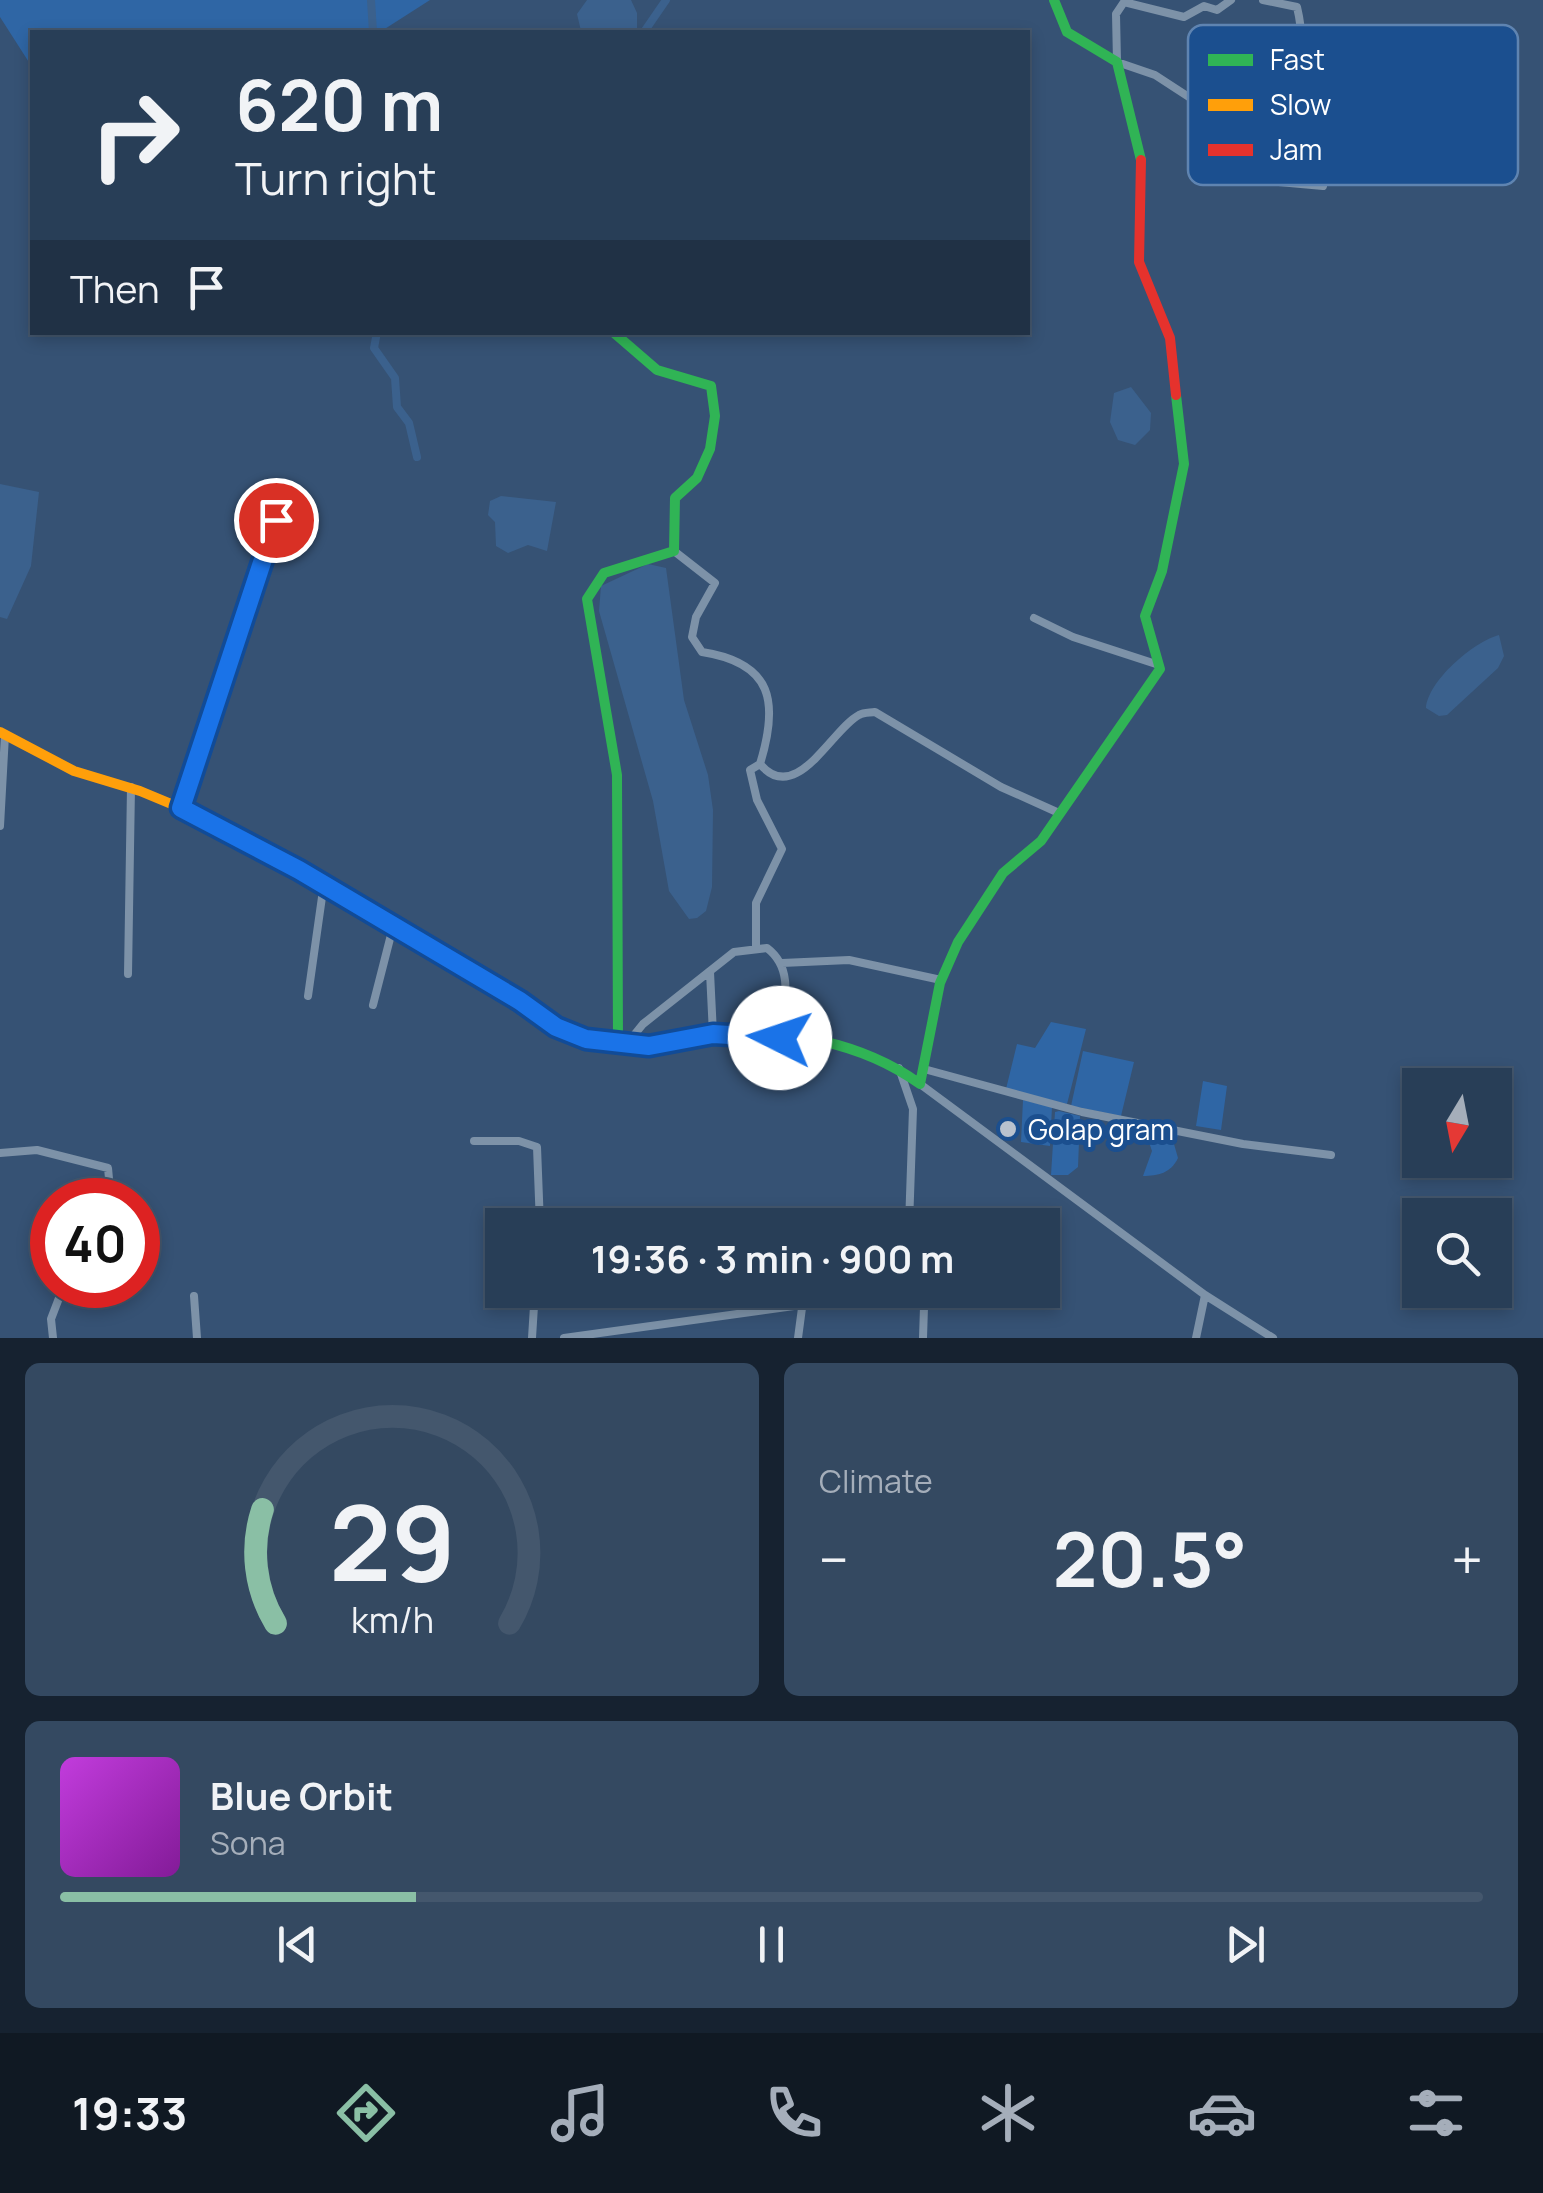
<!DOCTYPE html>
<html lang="en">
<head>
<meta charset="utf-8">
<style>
	body { margin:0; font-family:Manrope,sans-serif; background:#344961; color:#f1f3f6; height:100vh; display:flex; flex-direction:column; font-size:38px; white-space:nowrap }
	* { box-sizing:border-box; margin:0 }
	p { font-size:32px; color:#a5aeba }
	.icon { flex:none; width:55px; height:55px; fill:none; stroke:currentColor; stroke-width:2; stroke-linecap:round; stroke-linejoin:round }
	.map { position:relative; height:1338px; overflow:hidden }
	.sheet { display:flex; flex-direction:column; gap:25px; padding:25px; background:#162230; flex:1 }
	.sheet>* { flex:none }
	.top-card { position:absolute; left:30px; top:30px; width:1000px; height:305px; border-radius:0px; box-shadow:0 5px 15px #0003,0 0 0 2px #44576d; background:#283e57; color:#f1f3f6; overflow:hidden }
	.needle { width:65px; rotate:190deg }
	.tools { position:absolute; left:1402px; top:1068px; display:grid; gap:20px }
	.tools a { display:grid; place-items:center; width:110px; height:110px; border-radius:0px; background:#283e57; box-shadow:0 5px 15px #0003,0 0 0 2px #44576d; font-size:50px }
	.speed { position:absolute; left:30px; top:1178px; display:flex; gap:20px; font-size:50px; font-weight:700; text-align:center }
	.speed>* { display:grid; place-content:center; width:130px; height:130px; border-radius:50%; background:#283e57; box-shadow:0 5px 15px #0003,0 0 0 2px #44576d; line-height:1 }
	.speed .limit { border:15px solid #d22; background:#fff; color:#111 }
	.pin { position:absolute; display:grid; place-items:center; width:85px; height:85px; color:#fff; margin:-42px; border:5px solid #fff; border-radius:50%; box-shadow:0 2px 10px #0007 }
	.me { position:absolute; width:110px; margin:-55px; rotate:274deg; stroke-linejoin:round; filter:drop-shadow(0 0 8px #0008) }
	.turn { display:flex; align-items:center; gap:35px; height:210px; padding:0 40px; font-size:45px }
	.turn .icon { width:130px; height:130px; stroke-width:2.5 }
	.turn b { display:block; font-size:70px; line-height:85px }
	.then { display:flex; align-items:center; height:95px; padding:0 40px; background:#0003; gap:20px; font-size:38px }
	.big { font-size:75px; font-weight:700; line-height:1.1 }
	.sheet .tile { flex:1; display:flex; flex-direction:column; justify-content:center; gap:15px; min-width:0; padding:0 35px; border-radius:15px; background:#344961 }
	.sheet .dial { align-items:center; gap:0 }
	.dial svg { height:260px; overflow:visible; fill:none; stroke:#44576d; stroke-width:7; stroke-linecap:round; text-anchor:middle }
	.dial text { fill:#f1f3f6; stroke:none }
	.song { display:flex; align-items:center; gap:30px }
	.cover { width:120px; height:120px; border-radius:15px; background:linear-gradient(135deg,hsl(290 70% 55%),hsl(290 70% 35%)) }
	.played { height:10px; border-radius:5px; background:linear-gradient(90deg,#8abfa5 25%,#44576d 25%) }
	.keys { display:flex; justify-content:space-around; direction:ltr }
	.heat { display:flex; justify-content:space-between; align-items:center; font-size:55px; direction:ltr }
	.sheet .tiles { flex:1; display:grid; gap:25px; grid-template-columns:1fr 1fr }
	.tile:last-child { grid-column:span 2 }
	.trip { position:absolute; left:485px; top:1208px; width:575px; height:100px; border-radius:0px; background:#283e57; box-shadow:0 5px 15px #0003,0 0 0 2px #44576d; font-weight:700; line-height:100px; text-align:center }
	.dock { display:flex; height:160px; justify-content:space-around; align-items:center; background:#101923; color:#a5aeba }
	.dock .icon { width:70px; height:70px }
	.dock .active { color:#8abfa5 }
	.dock b { font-size:45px; color:#f1f3f6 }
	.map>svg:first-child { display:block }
</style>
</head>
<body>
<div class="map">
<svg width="1543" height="1338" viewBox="0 0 1543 1338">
	<rect width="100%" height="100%" fill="#365274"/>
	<path fill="#2f66a5" d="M0,0H430L380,32H32V67L0,17Z
		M1051,1022L1086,1029L1067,1104L1006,1089L1017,1044L1035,1048Z
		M1083,1051L1134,1062L1121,1116L1071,1106Z
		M1203,1081L1227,1086L1221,1130L1196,1126Z
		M1023,1100L1052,1107L1050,1146L1021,1142Z
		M1059,1111L1080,1116L1078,1167L1068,1175H1051L1055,1112Z
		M1132,1123L1179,1133L1174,1144L1178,1158C1171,1173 1158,1176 1143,1176L1152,1151L1149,1142L1130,1136Z"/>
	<path fill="#3b618d" d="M587,0H631L637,13V32L581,31L577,14Z
		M1131,387L1151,413L1150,430L1135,445L1118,440L1110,422L1114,393Z
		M0,484L39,492L31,566L7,619L0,617Z
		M501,496L556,502L547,551L528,545L508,553L496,546L495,522L488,515L490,501Z
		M648,564L666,568L684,700L708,775L713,810L712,887L706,911L697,918L689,919L669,891L653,801L599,611L601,586Z
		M1499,635L1504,656L1498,668L1447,715L1439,716L1426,708C1428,681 1473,642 1499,635Z"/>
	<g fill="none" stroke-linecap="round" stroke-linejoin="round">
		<path stroke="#3b618d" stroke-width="8" d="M371,0L373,32
			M644,32L666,0
			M377,332L374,348L395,378L397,407L409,423L417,457"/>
		<path stroke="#7d92a8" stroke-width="8" d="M1231,0L1217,10L1204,6L1184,17L1124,2L1116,14L1117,62L1155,75L1198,103L1286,113L1295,108C1300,71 1306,44 1297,7L1263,0
			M1262,110L1257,155L1266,181L1323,186L1327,162L1368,164L1407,156
			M674,551L715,583L696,617L692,637L702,652C773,663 779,702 760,764C796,807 832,729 859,715C864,712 870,713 875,712L1001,787L1059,813
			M1034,618L1073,637L1159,665
			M181,809L287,485
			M0,826L5,735
			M756,949V903L782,849L757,800L750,770L760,764
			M782,963L849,960L941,980
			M710,972L713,1034
			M128,974L131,787
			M308,996L324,883
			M373,1005L393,927
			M626,1045L643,1024L734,952L767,948C796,970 783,1006 780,1038
			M899,1068L913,1109L909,1225
			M924,1069L1082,1112L1243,1144L1331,1155
			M920,1084L1205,1295L1273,1338
			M474,1141H519L537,1147L540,1225
			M0,1153L37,1150L108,1168L111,1200
			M81,1285L90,1289L91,1285
			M910,1290L924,1307L923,1338
			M194,1296L197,1338
			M53,1338L51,1319L64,1285
			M532,1338L535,1290
			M564,1338L909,1290
			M798,1338L802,1308
			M1196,1338L1205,1295"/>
		<path stroke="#30b455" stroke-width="10" d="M1054,0L1067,32L1117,62L1141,160
			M613,332L657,370L711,386L715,416L710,449L697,478L675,498L674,551L604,573L587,599L617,775L618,1045
			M524,1003C595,1056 632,1041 714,1034C784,1028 862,1042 920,1084L940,983L958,942L1003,873L1041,841L1160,669L1145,616L1162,571L1184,464L1176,395"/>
		<path stroke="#ff9f0a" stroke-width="10" d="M0,732L74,771L140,791L217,823L524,1003"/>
		<path stroke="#e5322d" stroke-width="10" d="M1141,160L1139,262L1170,338L1176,395"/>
	</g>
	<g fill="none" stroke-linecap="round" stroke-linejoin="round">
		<defs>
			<path id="route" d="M276,520L181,808L299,870L520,1001L556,1027L586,1039L649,1046L713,1034L780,1038"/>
		</defs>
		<use href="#route" stroke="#114b97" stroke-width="25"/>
		<use href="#route" stroke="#1a73e8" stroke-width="18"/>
	</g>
	<circle fill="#b9c2ce" stroke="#1b4f8f" stroke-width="4" cx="1008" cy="1129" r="10"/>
	<g text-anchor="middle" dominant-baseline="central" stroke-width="10" stroke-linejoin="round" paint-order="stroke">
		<g font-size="28" fill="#fff" stroke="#1b4f8f" text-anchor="start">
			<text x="1028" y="1129">Golap gram</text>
		</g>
	</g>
	<rect x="1188" y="25" width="330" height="160" rx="15" fill="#1b4f8f" stroke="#5f84b1" stroke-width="2.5"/>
	<rect x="1208" y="54" width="45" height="12" fill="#30b455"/>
	<rect x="1208" y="99" width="45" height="12" fill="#ff9f0a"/>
	<rect x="1208" y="144" width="45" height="12" fill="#e5322d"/>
	<g font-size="28" fill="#fff">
		<text x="1270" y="70">Fast</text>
		<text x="1270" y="115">Slow</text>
		<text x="1270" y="160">Jam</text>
	</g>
</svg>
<div class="tools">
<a><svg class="needle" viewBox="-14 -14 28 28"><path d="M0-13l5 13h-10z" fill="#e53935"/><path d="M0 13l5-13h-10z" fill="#a5aeba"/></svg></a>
<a><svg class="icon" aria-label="search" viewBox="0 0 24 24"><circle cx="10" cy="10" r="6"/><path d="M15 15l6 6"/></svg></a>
</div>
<div class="speed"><div class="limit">40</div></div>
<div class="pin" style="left:276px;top:520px;background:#d93025"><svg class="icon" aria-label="arrive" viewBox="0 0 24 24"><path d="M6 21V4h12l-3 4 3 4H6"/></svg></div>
<svg class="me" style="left:780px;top:1038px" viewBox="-20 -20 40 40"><circle r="19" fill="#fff"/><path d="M0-13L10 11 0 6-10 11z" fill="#1a73e8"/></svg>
<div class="trip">19:36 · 3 min · 900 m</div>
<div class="top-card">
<div class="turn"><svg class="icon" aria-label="right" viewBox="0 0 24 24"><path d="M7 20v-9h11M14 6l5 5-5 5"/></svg><div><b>620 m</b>Turn right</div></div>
<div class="then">Then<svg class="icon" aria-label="arrive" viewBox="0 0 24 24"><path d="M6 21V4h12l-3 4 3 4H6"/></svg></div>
</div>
</div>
<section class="sheet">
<div class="tiles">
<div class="tile dial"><svg viewBox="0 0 100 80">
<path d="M14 69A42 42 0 1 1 86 69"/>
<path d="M14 69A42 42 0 0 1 10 34" stroke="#8abfa5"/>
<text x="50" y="56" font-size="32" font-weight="700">29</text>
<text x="50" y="72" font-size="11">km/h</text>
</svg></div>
<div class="tile"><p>Climate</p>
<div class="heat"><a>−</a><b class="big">20.5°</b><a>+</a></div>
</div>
<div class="tile">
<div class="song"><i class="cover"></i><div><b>Blue Orbit</b><p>Sona</p></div></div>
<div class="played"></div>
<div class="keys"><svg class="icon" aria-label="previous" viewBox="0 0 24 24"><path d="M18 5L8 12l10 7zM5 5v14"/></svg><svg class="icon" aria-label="pause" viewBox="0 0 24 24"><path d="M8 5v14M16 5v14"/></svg><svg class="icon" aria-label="next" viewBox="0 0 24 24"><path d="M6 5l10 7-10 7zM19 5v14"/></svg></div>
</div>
</div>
</section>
<nav class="dock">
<b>19:33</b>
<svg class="icon active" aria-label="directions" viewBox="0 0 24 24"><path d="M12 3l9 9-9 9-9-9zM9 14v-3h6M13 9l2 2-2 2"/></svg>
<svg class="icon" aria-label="music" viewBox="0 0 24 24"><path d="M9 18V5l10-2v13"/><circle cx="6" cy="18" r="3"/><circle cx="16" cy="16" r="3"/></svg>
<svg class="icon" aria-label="phone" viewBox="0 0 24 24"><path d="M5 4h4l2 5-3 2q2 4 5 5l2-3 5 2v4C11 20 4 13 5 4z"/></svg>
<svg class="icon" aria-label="climate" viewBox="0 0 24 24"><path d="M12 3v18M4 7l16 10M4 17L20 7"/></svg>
<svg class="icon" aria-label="car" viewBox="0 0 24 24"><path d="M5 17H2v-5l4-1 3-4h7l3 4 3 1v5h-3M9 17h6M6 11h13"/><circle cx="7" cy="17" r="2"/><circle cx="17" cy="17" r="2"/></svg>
<svg class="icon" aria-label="filters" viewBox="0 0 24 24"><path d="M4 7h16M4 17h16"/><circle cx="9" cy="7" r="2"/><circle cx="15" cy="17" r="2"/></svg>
</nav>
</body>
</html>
